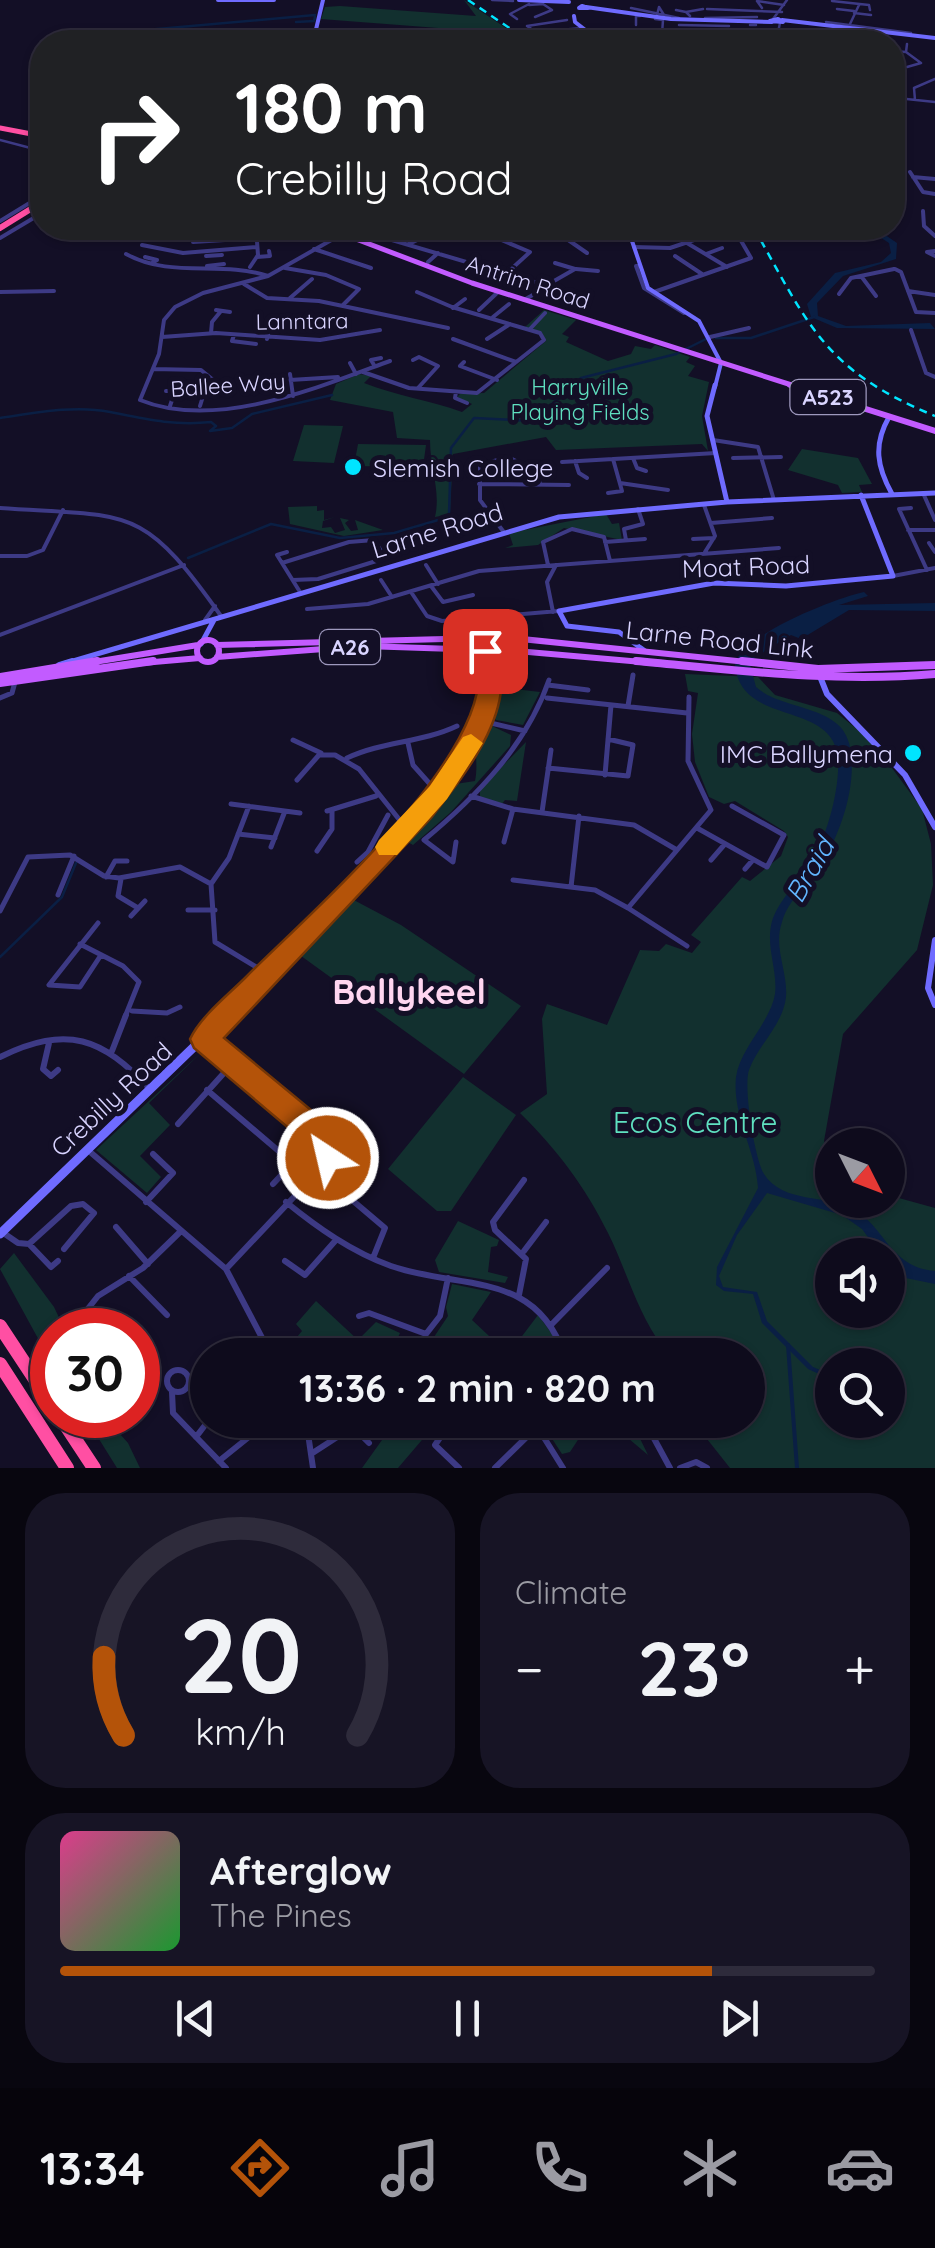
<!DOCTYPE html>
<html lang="en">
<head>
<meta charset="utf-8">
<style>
	body { margin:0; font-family:Quicksand,sans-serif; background:#171425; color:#f1f3f6; height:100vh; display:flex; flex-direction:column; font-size:38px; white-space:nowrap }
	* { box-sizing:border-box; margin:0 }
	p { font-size:32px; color:#9b9ba3 }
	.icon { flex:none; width:55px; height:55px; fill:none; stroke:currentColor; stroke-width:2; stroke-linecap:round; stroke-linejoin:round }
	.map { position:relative; height:1468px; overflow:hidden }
	.panel { display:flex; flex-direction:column; gap:25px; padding:25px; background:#08060f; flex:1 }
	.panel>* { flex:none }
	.guide { position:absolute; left:30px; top:30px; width:875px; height:210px; border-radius:40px; box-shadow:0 2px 8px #0004,0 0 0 2px #2e2b3b; background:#202124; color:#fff; overflow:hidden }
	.needle { width:65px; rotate:132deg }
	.buttons { position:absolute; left:815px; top:1128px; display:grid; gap:20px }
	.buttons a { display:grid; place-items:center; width:90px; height:90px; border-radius:50%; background:#0e0b1c; box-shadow:0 2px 8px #0004,0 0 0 2px #2e2b3b; font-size:50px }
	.speed { position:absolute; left:30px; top:1308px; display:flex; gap:20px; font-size:50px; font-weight:700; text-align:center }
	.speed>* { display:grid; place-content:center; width:130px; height:130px; border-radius:50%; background:#0e0b1c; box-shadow:0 2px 8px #0004,0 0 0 2px #2e2b3b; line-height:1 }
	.speed .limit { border:15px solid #d22; background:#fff; color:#111 }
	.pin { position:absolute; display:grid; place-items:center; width:85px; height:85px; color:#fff; margin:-42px; border-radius:20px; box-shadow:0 5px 15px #0006 }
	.me { position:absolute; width:110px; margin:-55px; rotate:325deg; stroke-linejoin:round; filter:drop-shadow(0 0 8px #0008) }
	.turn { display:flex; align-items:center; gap:35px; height:210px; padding:0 40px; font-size:45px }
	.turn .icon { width:130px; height:130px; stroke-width:2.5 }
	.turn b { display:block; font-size:70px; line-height:85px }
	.big { font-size:75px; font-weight:800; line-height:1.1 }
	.panel .card { flex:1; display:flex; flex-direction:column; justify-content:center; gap:15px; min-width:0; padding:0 35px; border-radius:40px; background:#171425 }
	.panel .dial { align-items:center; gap:0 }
	.dial svg { height:260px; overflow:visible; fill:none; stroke:#2e2b3b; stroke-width:7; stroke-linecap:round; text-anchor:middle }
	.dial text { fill:#f1f3f6; stroke:none }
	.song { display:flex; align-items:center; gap:30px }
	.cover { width:120px; height:120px; border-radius:15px; background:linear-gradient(135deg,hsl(330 70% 55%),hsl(130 70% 35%)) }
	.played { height:10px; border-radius:5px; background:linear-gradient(90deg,#b45309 80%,#2e2b3b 80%) }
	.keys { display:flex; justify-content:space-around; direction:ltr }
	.heat { display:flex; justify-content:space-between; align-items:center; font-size:55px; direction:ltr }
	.panel .tiles { flex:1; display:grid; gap:25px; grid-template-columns:1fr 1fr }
	.card:last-child { grid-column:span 2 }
	.trip { position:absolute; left:190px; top:1338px; width:575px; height:100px; border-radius:50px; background:#0e0b1c; box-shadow:0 2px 8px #0004,0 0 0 2px #2e2b3b; font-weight:800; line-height:100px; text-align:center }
	.tab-bar { display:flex; height:160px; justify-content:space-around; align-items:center; background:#06040b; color:#9b9ba3 }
	.tab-bar .icon { width:70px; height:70px }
	.tab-bar .active { color:#b45309 }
	.tab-bar b { font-size:45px; color:#f1f3f6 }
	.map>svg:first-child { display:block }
</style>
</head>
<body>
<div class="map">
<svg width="935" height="1468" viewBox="0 0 935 1468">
	<rect width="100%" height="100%" fill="#130f26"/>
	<path fill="#12302f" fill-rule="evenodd" d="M464,0L515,34L321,19L325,7L340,6L476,16Z
		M544,310L576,320L562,334L569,337L566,342L608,361L631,354L635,346L651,349L655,345L690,357L686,362L695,366L688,376L709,382L702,416L708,451L702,444L556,450L546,437L453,454L450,514L435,517C441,491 430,469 430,440L397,438L393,412L330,400L336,384L359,374L371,376L364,383C397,396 429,400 462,412L472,404L457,397L460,394L484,393L546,341L542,333L525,327Z
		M304,425L343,426L334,463L293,461Z
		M358,444L426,445L423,467L354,466Z
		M802,449L858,458L872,484L859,485L862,492L842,493L838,485L788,470Z
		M317,506V511L324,510V520L335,517L323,521L322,528L331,527L335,533L345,530L340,518L349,520L345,523L351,531L358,530L355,520L383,530L344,536L290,524L288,507Z
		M606,514L612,524L619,523L622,540L564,528L538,545L505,548L513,545L509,533Z
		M508,656H522L515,689L540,692L523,725L496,720L490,713L500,662Z
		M685,674L758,677L775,695L837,713L873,742L922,809L931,844L933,885L917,950L843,1034L824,1141L832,1158V1200H888V1195L935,1208V1468H730L692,1420H748V1355H656L663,1347C637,1313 627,1271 608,1233C584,1185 558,1151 520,1113L547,1094L542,1019L547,1004L607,1025L640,950L659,951L666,944L692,953L701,942L691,935L742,877L750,881L781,856L788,837L784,831L735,801L724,804L709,797L695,762L692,734L698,693L688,691ZM832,1255H888V1310H832ZM832,1365H888V1420H832Z
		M492,726L511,735L510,746L451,812L413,845L404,840L449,785L475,781C479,762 472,751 481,730Z
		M526,742L517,801L505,800L501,805L480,797V789Z
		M350,898L401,925L521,1006L464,1074L297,953Z
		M205,1049L149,1103L170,1125L140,1156L161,1177L147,1193L96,1150Z
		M463,1077L516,1115L451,1211H437L388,1169Z
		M458,1221L499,1240L497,1246L491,1247L488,1272L508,1277L505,1283L439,1272L435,1260Z
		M14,1253L54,1307L65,1330H52V1364L0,1269Z
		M452,1284L491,1292L472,1320L504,1350L510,1352L538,1315L552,1334L559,1355H422L448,1316L446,1307Z
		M316,1301L358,1340L376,1322L400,1333L390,1355H282L302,1331L296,1324Z
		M84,1415H103L128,1443L140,1468H117Z
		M362,1420H439L398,1468H362L382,1440Z
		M555,1420H631L648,1455L622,1433L618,1439L591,1420L570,1452L562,1454L549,1434Z"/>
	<path fill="#0a1f44" d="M866,228H875L897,243L896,259L843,276L817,303L818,316L846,326L930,323L935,329L837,328L811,317L807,304L835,273L881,262L891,253L889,243Z
		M864,592L868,596L839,605L935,603V611L849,610L801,639L791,635L749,661L756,687C781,710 840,705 849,743C859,781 841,834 820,866C808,884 788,900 782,922C773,948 788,971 786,997C783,1025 758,1045 749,1070C743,1087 755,1160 764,1174C783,1204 826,1194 853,1209C885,1226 889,1267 935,1271V1284L891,1275L888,1255H881L862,1229L842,1215L767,1193L737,1235L719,1276L723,1287L757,1292L767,1321L813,1367L832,1375V1380L808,1369L762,1323L753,1294L724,1291L716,1285L717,1267L758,1188C756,1150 732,1116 736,1077C740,1048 770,1023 775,994C778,969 764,944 773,918C780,900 796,884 807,868C826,842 840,790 838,759C834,699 740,728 735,664C742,635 835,598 864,592Z"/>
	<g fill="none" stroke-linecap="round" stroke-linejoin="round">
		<path stroke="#0a1f44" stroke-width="2.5" d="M296,22L314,21L315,17
			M135,31L315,15
			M716,338H751L814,317
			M0,418C35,413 74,405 110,412C145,419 174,426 211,422L216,426L210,431L232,428L252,414L332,395
			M188,558L271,524L340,538L394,533L445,518L449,515L451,448L474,418L533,421L581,378L676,354L708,338
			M0,957L62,897L76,863"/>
		<path stroke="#0a1f44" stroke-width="4" d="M788,1345L797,1468"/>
		<path stroke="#3d3a85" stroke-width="2.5" d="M492,0L513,1
			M832,1L869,5L870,10
			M529,5L543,4L552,10L535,17
			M631,8L679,18
			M762,8L757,1L784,5
			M707,9L782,12
			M837,9L854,11
			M676,10L686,12
			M854,13L871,15
			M657,15L659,7L664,15
			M690,16L686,12L703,9
			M705,18L757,17
			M517,19L510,14L529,4
			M655,19L663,20L662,34
			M773,19L787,0
			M567,20L527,26L536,32L583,28
			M826,22L911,33
			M850,24L859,5
			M636,25V16H640
			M679,25L729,26
			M750,25H756
			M778,31L883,42
			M708,32L714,33L708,34Z
			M630,33H706
			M714,33L777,36
			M701,42H737
			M776,42L780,23
			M907,44L906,52L921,63L907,67
			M892,51L906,52
			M897,98L935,102
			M915,100L914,88L935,79
			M0,140L42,151"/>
		<path stroke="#3d3a85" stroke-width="4" d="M910,172L923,192L935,194
			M913,177L935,179
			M923,211L924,226L935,236
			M0,221L41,196
			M351,228L548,286L524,300
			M513,228H526
			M659,228L675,229
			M224,230L225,240L234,239
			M432,233L453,239L475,229
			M342,234L268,276L203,293L175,307L164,320L159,354L140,400C216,431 319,387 390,361
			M169,235L256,228
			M561,235L587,253
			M492,236L530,252L508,272
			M256,237L303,233L304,240
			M0,238L42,213
			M544,239L582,230L636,232
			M193,242L225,240
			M687,243L727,267
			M409,244L442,228
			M142,245L183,253L257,247
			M634,247L670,248L706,236
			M314,249L371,268
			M935,251L927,252L935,256
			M126,254C172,279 220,260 268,276
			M706,254L722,248
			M206,256L222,255
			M675,256L702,274
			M145,257L157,260L152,263
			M257,257L270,256L269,251
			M428,262L438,253
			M207,266L224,264
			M640,266H636L644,288L684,313
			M250,267L258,255L256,228
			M285,268L326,275L359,289L343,305
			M576,269L598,271
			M895,269L901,272L916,312L935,313
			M861,276L876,296
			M244,284L267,298L319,301L448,328
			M547,285L575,269L555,263
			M908,291L935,295
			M0,292L54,291
			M654,292L751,258L740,239
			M839,294L851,278L894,269
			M290,298L312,279
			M453,308L465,299
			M216,310L230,312
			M479,310L498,292
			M493,317L509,304
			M260,326L268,332L267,339
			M530,329L545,313
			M911,330L926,373L935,377
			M211,333L212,322L221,311
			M234,335L232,341L256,344
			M162,337L216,333L320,340L380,330
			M710,337L749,328
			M453,339L516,362
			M487,339L510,324
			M413,360L419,357L438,366L418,388
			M464,362L460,366L497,380
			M350,363L356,374
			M374,365L371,360L381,358
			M153,369L201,370L212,379
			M363,372L409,388L477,393L544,340L540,333L452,307L417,292
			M290,374L293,396
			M290,380L338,377
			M166,391H175L170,406
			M456,392L455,398L467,403
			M200,406L204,393H216
			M713,440L758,447L774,500
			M633,458L637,468L646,471
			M733,458L781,457
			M575,461L579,473L587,478
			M562,462L716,453
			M620,483L668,490
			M479,484L569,485
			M608,493L622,491L613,459
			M923,493L935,520
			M704,505L715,536L705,552
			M0,508C131,517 141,503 221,616
			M911,508L899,509L927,570
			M711,523L772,518
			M908,530H935
			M503,531L480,500V465L508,457L538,472L540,485
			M693,539L714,538
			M626,540L624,529L643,524L638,509
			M605,542L645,539
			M929,543L935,552
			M287,552L277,555L300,592
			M0,556H27L43,550L63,510
			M282,563L349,542L374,540L386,558L318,579L293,580
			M426,565L438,584
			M548,565L543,542L572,529L604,537L610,561
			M893,576L935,568
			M381,580L392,597
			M431,586L443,602L473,595
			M411,592L427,616L442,621L559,611
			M307,609L368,604L479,571L779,548
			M553,612L547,582L556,565
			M205,620L215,606
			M0,635L184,565"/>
		<path stroke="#3d3a85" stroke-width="5" d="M548,685L588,690
			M0,698L12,693L15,682
			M547,698L687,713
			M628,706L633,675
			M482,721L525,731
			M293,740L321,753
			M408,743L413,765L429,783
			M347,758C383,741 421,743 457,726
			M548,768L628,776L633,745L608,739
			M605,775L611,705
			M297,780L319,755H335L359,769L406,828
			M471,796L513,809L634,825L677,850
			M231,804L300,813
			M327,811L376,796
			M542,812L551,750
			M697,828L767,867L784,835L732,806
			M238,834L275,838
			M456,842L453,862L424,840C476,797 527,745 549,680
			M504,842L513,809
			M271,847L285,811
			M317,851L332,829V810
			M711,860L724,845
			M357,862L368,852L388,815
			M745,869L752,861
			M106,877L115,861H127
			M121,879L118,896L138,908
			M513,880L595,890L628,908
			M211,884L229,858L249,806
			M571,887L579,816
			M58,895L74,856
			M188,910H215
			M0,911L28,857L70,855L104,876L119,878L180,867L211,884L215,942L266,973
			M131,916L145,901
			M98,923L49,985L80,987L101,955
			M80,944L123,966L139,982L125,1017
			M687,946L628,908L711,810L688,761L689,697
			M132,1011L167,1013L180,1007"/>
		<path stroke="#3d3a85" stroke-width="6" d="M204,1039L324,1139L329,1149L324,1165L226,1269
			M49,1043L43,1069L51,1076L58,1070
			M112,1051L126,1015
			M0,1057C68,1024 102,1038 150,1089
			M207,1090L288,1159V1168L273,1184
			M178,1124L233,1063
			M89,1151L226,1269L271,1355
			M352,1200L385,1228L373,1258
			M146,1202L173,1173L153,1154
			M286,1202C318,1228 352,1252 391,1266C461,1290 536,1270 564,1355
			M116,1227L148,1264
			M2,1232L18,1243L29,1244L71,1206L83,1204L94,1213L64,1249
			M29,1244L51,1267L58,1261
			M524,1251L546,1222
			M285,1261L305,1275L336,1240
			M129,1276L167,1315
			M519,1295L526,1259L495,1230L493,1222L524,1180
			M359,1316L369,1313L426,1334L440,1316L448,1278
			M552,1324L607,1268
			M82,1330L79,1320L98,1296L143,1268L179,1233
			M167 1381a11 11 0 1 1 22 0a11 11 0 1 1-22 0Z
			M172,1392L173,1413L226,1468
			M306,1420L313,1468
			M452,1420L435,1445L459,1468
			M644,1420L670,1468
			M538,1428L563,1468
			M196,1437L209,1420
			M311,1454L348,1430L358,1432L369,1443
			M219,1461L270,1420
			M495,1468L544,1420
			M680,1468L696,1462L707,1468"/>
		<path stroke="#6f6bff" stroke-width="4" d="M218,0H274
			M519,0L569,2
			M582,6L588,8H579Z
			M586,7L671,19L772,22
			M574,16L575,22L601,42
			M778,19L783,22L770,21Z
			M782,20L935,38
			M313,42L323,0
			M643,228L631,238L648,288L699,321L721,363
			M715,387L721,363"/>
		<path stroke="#6f6bff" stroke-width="5" d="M715,385L707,416L727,502
			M889,417C873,445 877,467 892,494
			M201,644L214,620
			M645,651L619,632L567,626L559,611L714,583L786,586L893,576L861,495
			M63,664L559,517L727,502L935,493
			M498,664L501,652"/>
		<path stroke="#6f6bff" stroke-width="6" d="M59,665L72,661
			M819,674L827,694L905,775L935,827
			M935,940L928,988L935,1005
			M225,1017L438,793L482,721L498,661"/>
		<path stroke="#6f6bff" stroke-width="9" d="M0,1234L227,1015"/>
		<path stroke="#c25bff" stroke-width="5" d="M327,228L472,283L798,387"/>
		<path stroke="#c25bff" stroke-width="6" d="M790,385L935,431
			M482 644a11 11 0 1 1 22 0a11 11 0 1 1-22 0Z
			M502,637L766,664
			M197 651a11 11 0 1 1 22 0a11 11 0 1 1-22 0Z
			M217,645L483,638
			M504,650L665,664
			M217,657L364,646L484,650
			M82,664L198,645
			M131,664L200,658"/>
		<path stroke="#c25bff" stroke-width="8" d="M636,661C735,670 835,683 935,674
			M742,661L818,669L935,665
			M0,677L97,661
			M0,683L153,661"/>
		<path stroke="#ff4fa3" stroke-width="5" d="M0,128L42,136"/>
		<path stroke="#ff4fa3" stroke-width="6" d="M0,228L42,202"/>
		<path stroke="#ff4fa3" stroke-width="14" d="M0,1326L52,1405
			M0,1364L67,1468
			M59,1415L94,1468"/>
		<path stroke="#00e5ff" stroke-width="2.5" stroke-dasharray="8 6" stroke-linecap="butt" d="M468,0L530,42
			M754,228C809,326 824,370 935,416"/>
	</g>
	<path fill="#b45309" stroke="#753606" stroke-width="2.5" d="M485,644L493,646C524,703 464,776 430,819L224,1038L334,1129L343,1158L338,1168L328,1172L317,1168L311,1147L194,1048L190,1039C201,1016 228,995 246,977C307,915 510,742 475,651Z"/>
	<path fill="#f59e0b" d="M471,734L483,743L447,799L397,855H379L375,847L379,840L430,786L463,737Z"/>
	<g fill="#00e5ff" stroke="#130f26" stroke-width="4">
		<circle cx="353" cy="467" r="10"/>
		<circle cx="913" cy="753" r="10"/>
	</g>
	<g text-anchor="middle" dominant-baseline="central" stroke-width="10" stroke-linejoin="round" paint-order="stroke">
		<g font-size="22" fill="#d9d4ff" stroke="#130f26">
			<text transform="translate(528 282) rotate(18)">Antrim Road</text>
			<text transform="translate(302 321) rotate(-1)">Lanntara</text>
			<text transform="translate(228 385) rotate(-4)">Ballee Way</text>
		</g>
		<g font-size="22" fill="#5fe0c0" stroke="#130f26">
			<text x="580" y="387">Harryville<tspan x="580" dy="25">Playing Fields</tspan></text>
		</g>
		<g fill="#130f26" stroke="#9e99be" stroke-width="2.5">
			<rect x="790.5" y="380" width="75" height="34" rx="8"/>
			<rect x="320" y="630" width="60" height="34" rx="8"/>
		</g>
		<g font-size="22" font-weight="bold" fill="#d9d4ff">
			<text x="828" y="397">A523</text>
			<text x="350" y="647">A26</text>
		</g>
		<g font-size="25" fill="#d9d4ff" stroke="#130f26" text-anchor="start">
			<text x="373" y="467">Slemish College</text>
			<text x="893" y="753" text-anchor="end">IMC Ballymena</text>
		</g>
		<g font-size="25" fill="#d9d4ff" stroke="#130f26">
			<text transform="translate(437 530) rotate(-17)">Larne Road</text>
			<text transform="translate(746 566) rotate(-2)">Moat Road</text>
			<text transform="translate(720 639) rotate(6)">Larne Road Link</text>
			<text transform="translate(111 1099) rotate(-43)">Crebilly Road</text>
		</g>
		<g font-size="28" font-style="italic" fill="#62b6ff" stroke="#130f26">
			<text transform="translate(809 870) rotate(-60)">Braid</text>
		</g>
		<g font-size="30" fill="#5fe0c0" stroke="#130f26">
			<text x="695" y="1122">Ecos Centre</text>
		</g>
		<g font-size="35" font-weight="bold" fill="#ffd6f0" stroke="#130f26">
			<text x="409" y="991">Ballykeel</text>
		</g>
	</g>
</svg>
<div class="buttons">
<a><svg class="needle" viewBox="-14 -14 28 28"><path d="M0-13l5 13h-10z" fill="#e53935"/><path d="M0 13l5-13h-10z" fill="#9b9ba3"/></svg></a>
<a><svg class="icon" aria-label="sound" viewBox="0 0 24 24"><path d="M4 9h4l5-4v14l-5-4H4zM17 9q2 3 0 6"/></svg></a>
<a><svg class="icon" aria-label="search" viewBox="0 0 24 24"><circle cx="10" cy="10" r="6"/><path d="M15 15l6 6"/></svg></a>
</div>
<div class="speed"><div class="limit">30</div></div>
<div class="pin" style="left:485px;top:651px;background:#d93025"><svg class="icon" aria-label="arrive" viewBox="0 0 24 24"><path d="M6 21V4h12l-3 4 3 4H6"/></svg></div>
<svg class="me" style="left:328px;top:1158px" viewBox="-20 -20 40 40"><circle r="17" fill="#b45309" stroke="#fff" stroke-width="3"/><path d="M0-11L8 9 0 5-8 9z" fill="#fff"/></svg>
<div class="trip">13:36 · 2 min · 820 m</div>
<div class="guide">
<div class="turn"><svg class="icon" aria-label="right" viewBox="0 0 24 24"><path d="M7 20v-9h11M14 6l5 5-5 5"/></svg><div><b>180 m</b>Crebilly Road</div></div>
</div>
</div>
<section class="panel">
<div class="tiles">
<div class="card dial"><svg viewBox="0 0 100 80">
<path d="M14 69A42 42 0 1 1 86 69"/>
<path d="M14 69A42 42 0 0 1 8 45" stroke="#b45309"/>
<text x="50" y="56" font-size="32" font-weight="700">20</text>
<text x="50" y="72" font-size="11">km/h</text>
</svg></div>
<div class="card"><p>Climate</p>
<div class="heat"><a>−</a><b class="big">23°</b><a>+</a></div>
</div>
<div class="card">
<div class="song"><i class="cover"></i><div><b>Afterglow</b><p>The Pines</p></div></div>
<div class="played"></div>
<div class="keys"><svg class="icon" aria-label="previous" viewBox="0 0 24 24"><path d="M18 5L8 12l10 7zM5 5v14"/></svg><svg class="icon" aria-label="pause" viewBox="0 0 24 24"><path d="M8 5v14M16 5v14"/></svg><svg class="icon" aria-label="next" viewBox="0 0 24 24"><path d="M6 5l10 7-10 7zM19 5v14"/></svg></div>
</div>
</div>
</section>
<nav class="tab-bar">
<b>13:34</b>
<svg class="icon active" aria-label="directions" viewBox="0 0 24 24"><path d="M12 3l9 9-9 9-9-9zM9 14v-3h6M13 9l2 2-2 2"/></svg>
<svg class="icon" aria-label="music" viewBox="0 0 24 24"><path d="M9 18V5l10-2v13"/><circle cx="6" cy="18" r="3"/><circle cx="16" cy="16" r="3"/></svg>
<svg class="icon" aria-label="phone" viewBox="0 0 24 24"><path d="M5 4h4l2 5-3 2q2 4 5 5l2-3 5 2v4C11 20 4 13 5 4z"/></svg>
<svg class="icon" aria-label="climate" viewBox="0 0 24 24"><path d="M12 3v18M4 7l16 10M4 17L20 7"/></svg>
<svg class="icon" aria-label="car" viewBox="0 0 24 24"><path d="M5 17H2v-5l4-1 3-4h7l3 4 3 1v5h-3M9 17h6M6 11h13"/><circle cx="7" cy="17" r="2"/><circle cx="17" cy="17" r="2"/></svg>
</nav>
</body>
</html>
